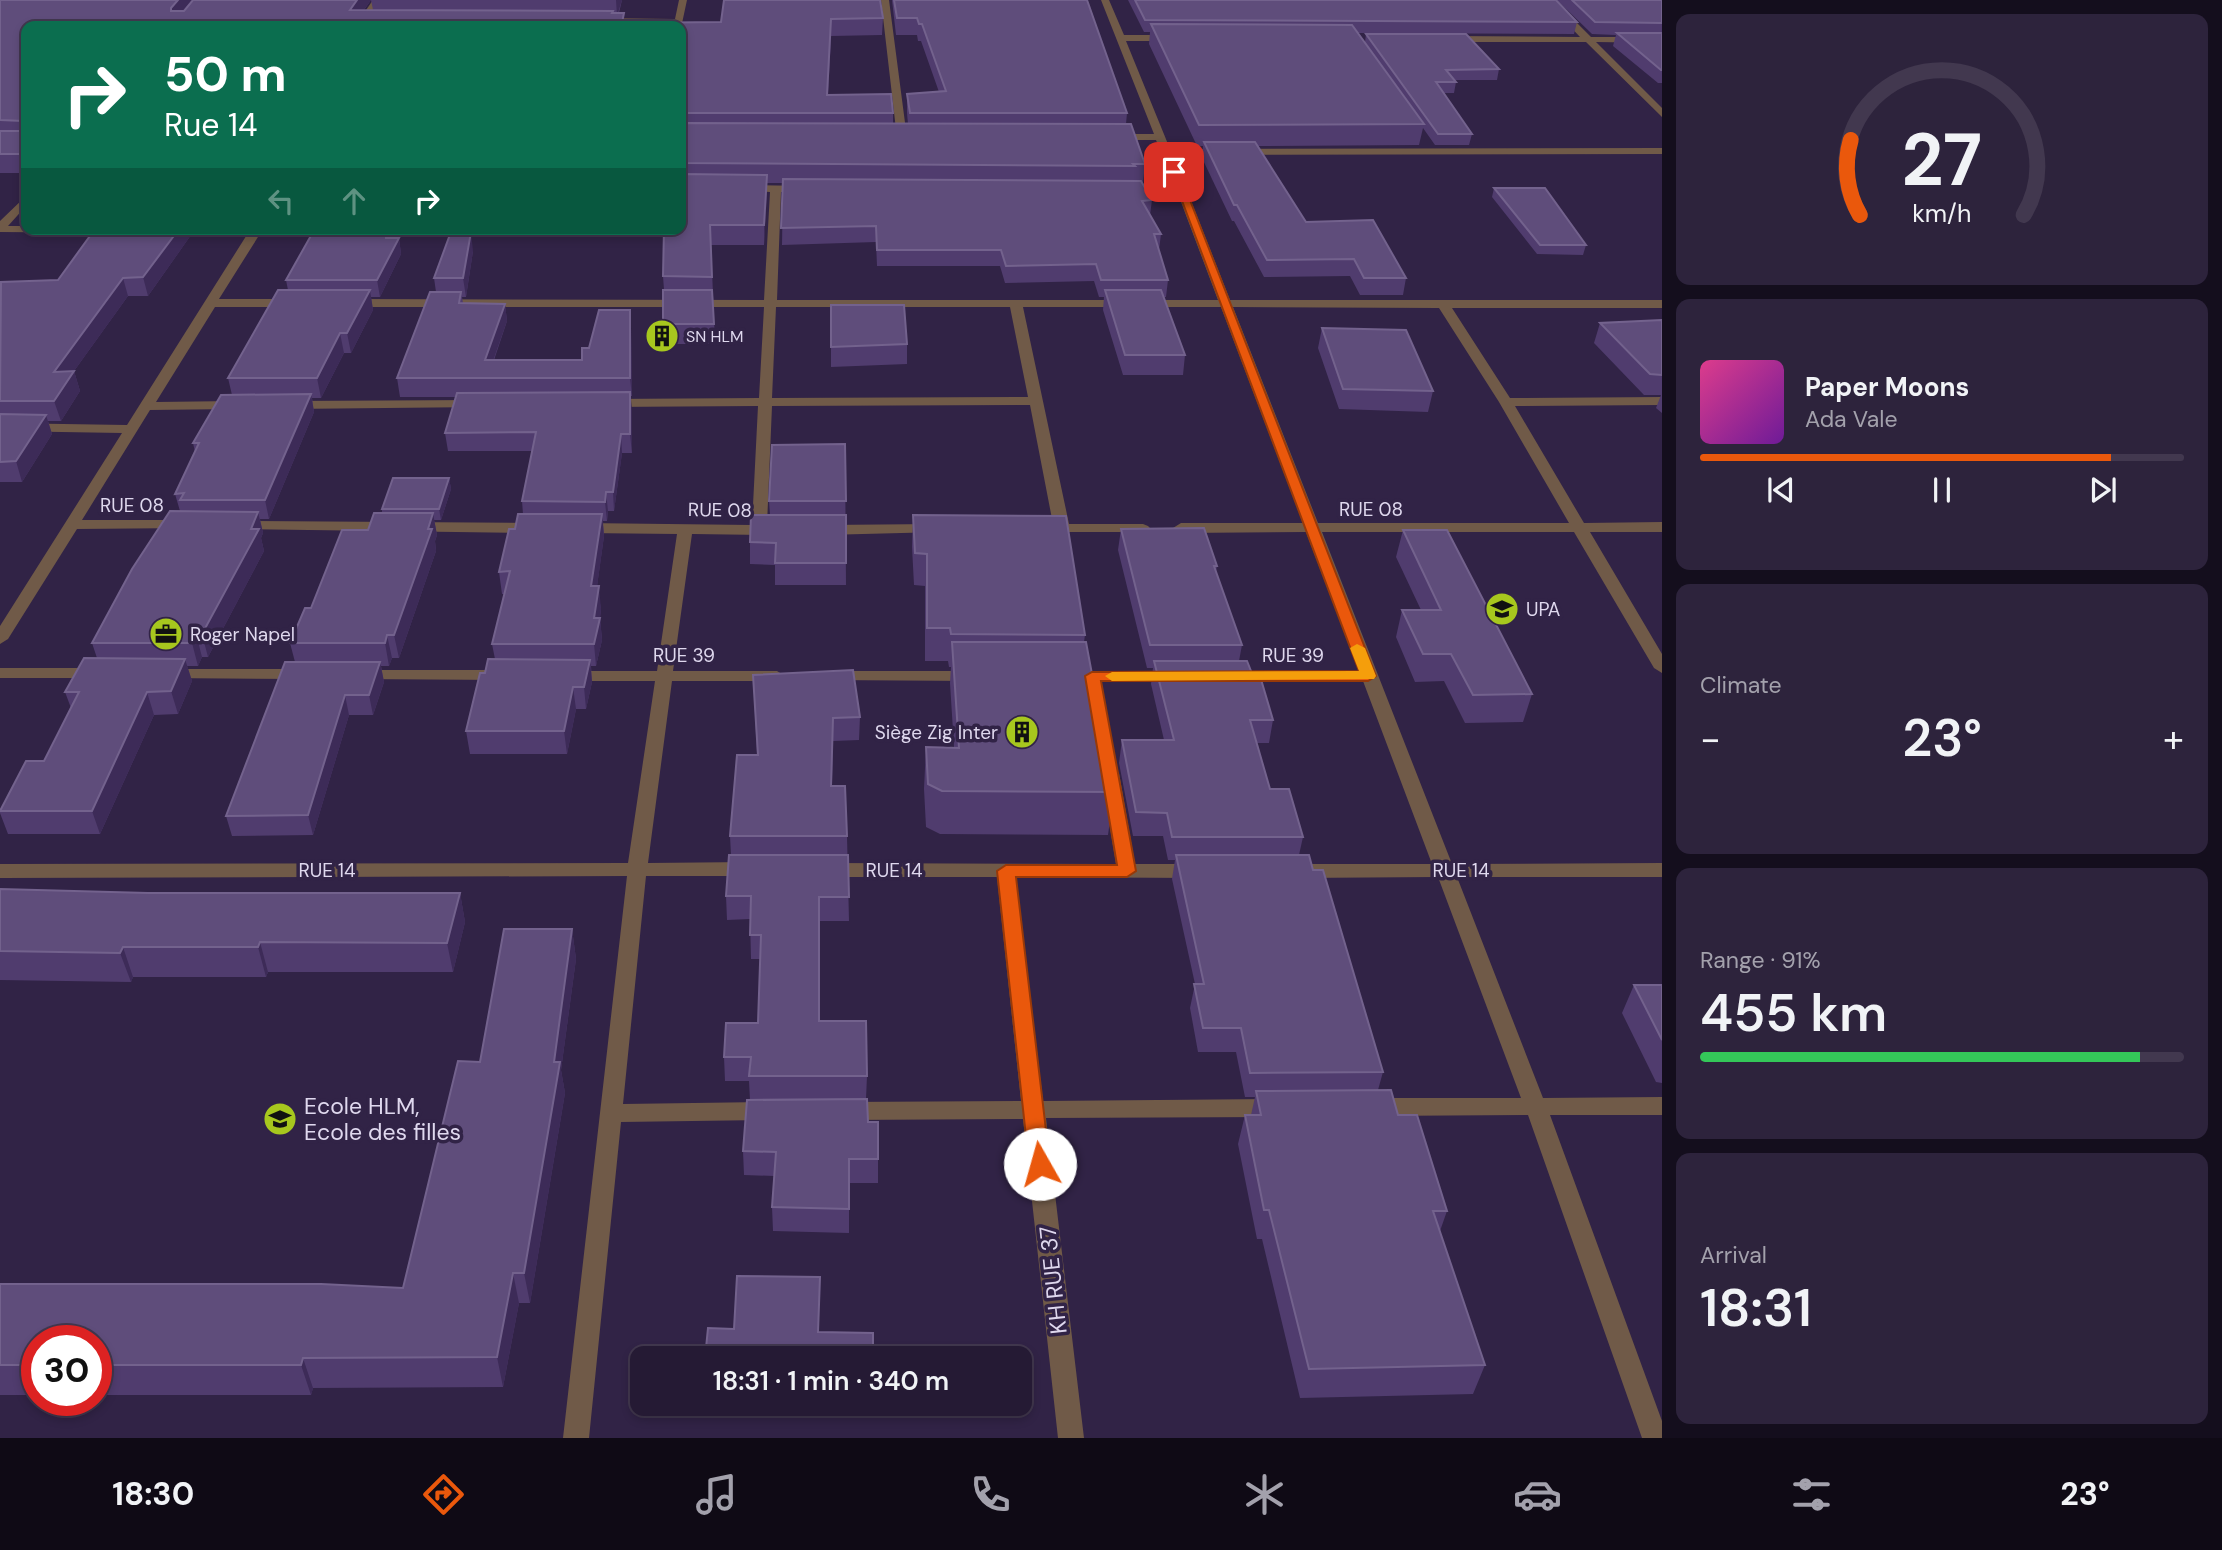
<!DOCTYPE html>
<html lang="en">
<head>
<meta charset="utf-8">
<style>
	body { margin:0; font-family:"DM Sans",sans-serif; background:#2d233c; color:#f1f3f6; height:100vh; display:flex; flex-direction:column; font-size:26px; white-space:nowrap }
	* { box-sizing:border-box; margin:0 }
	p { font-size:23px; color:#a3a1ac }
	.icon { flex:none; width:38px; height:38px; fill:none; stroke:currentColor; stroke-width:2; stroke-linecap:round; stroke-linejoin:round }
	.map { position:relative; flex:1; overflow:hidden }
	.details { display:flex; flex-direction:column; gap:14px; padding:14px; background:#140e1d; width:560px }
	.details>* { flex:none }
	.banner { position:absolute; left:21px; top:21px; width:665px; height:214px; border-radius:14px; box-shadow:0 4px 10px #0003,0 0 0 2px #42384f; background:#0b6e4f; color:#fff; overflow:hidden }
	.speed { position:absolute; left:21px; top:1325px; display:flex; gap:14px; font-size:35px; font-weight:700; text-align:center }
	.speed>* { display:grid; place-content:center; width:91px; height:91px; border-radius:50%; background:#251a34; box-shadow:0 4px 10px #0003,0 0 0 2px #42384f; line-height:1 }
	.speed .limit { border:10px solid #d22; background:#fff; color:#111 }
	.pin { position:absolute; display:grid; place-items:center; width:60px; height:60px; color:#fff; margin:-30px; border-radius:14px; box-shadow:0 4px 10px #0006 }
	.me { position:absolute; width:77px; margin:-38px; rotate:353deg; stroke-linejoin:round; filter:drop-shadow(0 0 5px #0008) }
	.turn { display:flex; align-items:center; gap:24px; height:147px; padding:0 28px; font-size:32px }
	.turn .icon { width:91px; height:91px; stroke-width:2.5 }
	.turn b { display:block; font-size:49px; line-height:60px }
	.lanes { display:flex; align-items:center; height:66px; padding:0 28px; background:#0003; justify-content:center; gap:35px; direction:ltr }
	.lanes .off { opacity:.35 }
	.big { font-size:52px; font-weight:600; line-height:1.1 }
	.details .widget { flex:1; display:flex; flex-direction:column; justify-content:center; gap:10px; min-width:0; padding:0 24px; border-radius:14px; background:#2d233c }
	.details .dial { align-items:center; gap:0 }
	.dial svg { height:182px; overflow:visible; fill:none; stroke:#42384f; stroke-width:7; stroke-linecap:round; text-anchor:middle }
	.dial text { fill:#f1f3f6; stroke:none }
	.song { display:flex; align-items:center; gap:21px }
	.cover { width:84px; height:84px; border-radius:10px; background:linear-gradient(135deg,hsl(330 70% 55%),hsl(280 70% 35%)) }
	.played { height:7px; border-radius:4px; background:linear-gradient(90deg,#ea580c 85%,#42384f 85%) }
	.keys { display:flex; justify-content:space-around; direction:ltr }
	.heat { display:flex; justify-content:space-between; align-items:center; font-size:38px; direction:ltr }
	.charge { height:10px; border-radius:5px; background:linear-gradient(90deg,#34c759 91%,#42384f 0) }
	.trip { position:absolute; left:630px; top:1346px; width:402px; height:70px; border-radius:14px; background:#251a34; box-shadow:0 4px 10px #0003,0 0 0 2px #42384f; font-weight:600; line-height:70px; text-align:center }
	.tab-bar { display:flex; height:112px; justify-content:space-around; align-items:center; background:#0f0a15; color:#a3a1ac }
	.tab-bar .icon { width:49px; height:49px }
	.tab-bar .selected { color:#ea580c }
	.tab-bar b { font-size:32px; color:#f1f3f6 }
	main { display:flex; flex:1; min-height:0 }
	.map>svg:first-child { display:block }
</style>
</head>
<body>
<main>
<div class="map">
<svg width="1662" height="1438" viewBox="0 0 1662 1438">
	<rect width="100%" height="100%" fill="#312346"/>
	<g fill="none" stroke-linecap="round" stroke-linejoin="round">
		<path fill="#705a48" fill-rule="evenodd" d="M373,0H381L363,26H355Z
			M679,0H687L681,28L674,25L600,24L595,21L600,18L675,19Z
			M881,0H889L907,138L902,141L897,138Z
			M1101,0H1109L1124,35H1171L1176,38L1171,41H1126L1170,149L1662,148V154L1173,155L1230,300H1662V308H1452L1510,398L1662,397V405L1515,406L1584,523L1662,522V532H1590L1662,654V673L1654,668L1574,532H1322L1452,864L1662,863V877H1457L1543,1098L1662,1097V1115H1550L1662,1421V1438H1642L1528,1115L1371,1116L1363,1113L1360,1107L1363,1101L1371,1098H1521L1438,877L1298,878L1291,876L1288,871L1291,866L1298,864H1432L1363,681H1228L1220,676L1228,671H1359L1306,532L1181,533L1173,528L1181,523H1303L1221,307H1023L1069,524H1143L1148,526L1151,529L1148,532H1040L1037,529L1040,526L1053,524L1030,405L772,406L767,525L777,527L780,530L772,535L692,534L673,671H777L785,676L777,681H672L648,863L749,862L756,864L759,869L756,874L749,876H646L623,1104L770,1102L778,1105L781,1111L778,1117L770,1120L621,1122L589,1438H563L627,876L0,878V864L628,863L655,681H570L562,676L570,671H657L677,534L583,533L575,528L583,523L752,525L758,406L607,407L600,403L607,399L759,398L764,307H350L344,303L350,299L764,300L770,192L740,190V186L744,185L807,186L813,189L807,192H781L777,300H1218L1178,194L1125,193L1119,190L1125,187L1175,188L1156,140H1111L1106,137L1111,134H1154ZM776,307H1010L1028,397L772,398ZM1233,307L1439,308L1499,402L1569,523H1318Z
			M1545,0H1554L1591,37H1662V43L1596,42L1662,108V117L1586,42H1448L1443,39L1448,36L1580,37Z
			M26,196V206L8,226H26V229L125,230L119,233L0,232V221Z
			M163,229H263L219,299H294L300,303L294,307H215L156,402L236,401L243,405L236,409L150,410L82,520H184L189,522L192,525L189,528L77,529L8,639L0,644V626L122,433L0,431V423L127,425L248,233H168Z
			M478,400L485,404L483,407L289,409L282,405L289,401Z
			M240,521L537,523L545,528L537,533L235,529L232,526Z
			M936,524L941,526L944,529L941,532L824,535L816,530L824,525Z
			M0,668H98L106,673L98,678H0Z
			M168,669H301L309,674L301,679L162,678L160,674L162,670Z
			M360,670H504L512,675L504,680L354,679L352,675Z
			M833,671H973L981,676L973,681L827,680L825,676Z
			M1071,671H1176L1184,676L1176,681L1065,680L1063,676L1065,672Z
			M1110,767L1119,773L1135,864H1197L1204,866L1207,871L1204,876L1197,878L1016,877L1043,1101L1273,1099L1281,1102L1284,1108L1281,1114L1273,1117L1046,1118L1084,1438H1058L1023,1119L843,1120L835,1117L832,1111L835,1105L843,1102L1021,1101L997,877H826L819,875L816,870L819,865L826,863L1116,864L1101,773Z"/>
	</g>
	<path fill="#503c6e" d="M0,0H371L364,10H373L371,0H622L619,13L625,23L721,22L724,0L883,18L882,35L831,36L828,95L893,113V124H908L907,113V94L939,92L921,41H918L917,35H896L892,0H1087L1127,113L1126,124L1145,164L1143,183L1152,200L1150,215L1161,234L1159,250L1168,280L1166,297H1164L1185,355L1183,375H1123L1103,310L1104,297H1099L1094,281L1005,283L1000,266H877L876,242L782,245L783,183H767L764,245H711L715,344H664L663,324L664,290L663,276L681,229V26H26V173H0Z
		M1128,0H1556L1577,22L1574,34L1358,33L1365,42L1366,34L1499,69L1497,80H1455L1456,82L1454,93H1443L1472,134L1469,145H1435L1423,128L1419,145L1257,146L1306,222L1406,278L1403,295H1360L1350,276L1264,277L1234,221H1232L1202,158L1203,146H1197L1149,44L1150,32H1144Z
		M1557,0H1662V83H1658L1613,46L1616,35L1592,34Z
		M1494,188L1586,245L1583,255L1537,254L1492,197Z
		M191,235L148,296H128L74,371L80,391L61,421H48L52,434L22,482H0V299Z
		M389,238H399L401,254L380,297H371L373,310L351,353H344L321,398H312L314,412L269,519H260L263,533L261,538L264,551L208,657H202L198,666H187L192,681L178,714L154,715L100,834H8L0,813V809L44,761L71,708L65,692L97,658L92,643L180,511L175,494L195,452L193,443L232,395L228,378L288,290L286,280Z
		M473,251L466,297H462L463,303L505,304L507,321L494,360H582L589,348L631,328L632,396H631L632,453H622L614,511H608L607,521H603L604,536L597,586L601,609L600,618L602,640L596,666H591L592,682L586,709H576L567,754H470L466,731L485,673L495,659L492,644L505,594H502L499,572L515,529L523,514L522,501L532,451H448L445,433L456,397H400L397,378L436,292L434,278Z
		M831,305L907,344V364L831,367Z
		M1662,320V413L1656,408L1661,395H1644L1594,343L1600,323Z
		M1322,328L1433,391L1428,412L1339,409L1318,348Z
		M845,444L846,585H775V565L750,564V542L770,515L769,501Z
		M449,478L451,489L441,520H434L437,535L435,541L436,551L399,658H392L389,666H381L384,682L373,715H349L313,835L232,836L226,816L295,662L290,643L311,608L368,530L382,513V509Z
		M913,515L1085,635L1084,642L1114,792L1108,835L940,834L926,827L924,789L926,747H954L950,683L951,667H949L948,661H925V586L914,585L912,547Z
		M1121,529L1217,566L1216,571L1242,645L1239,661L1253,676L1273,720L1269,743H1256L1270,789L1303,837L1299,855L1313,870L1383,1072L1378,1090L1398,1115L1447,1211L1440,1231L1485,1365L1473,1394L1300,1398L1262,1239H1257L1238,1144L1245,1115H1251L1255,1097H1245L1236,1052H1198L1190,1008L1195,984L1172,879L1175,860H1168L1163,836H1133L1119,763L1122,740H1164L1151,684L1153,668H1147L1118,550Z
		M1403,530L1532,694L1523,722L1465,723L1444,681L1415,682L1396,637L1402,610H1421L1396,557Z
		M753,675L860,717L859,740L833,741L832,786L847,836L849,921H819V1021L867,1076L866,1099L868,1122L878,1159V1183H849V1233L773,1231L772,1207L774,1176L744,1175L743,1151L750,1100L749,1081H725L724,1057L758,1023L760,959H751L750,919L727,920L726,896L731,855L730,836L757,755Z
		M0,889L148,893H460L465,922L453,972H268L266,977H133L131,982L0,980Z
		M572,929L576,959L561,1070L565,1093L530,1303H519L503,1387L313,1388L311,1395H96V1340H37V1395H0V1284L403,1288L480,1062Z
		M1634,985H1662V1083L1656,1082L1622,1013Z"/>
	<path fill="#3d2b58" d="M178,0H195L175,24L171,8Z
		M357,0H371L352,26L350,10Z
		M616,0H622L617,16Z
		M831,19V36L827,113V95Z
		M767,175V195L764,245V225Z
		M179,229H190L191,235L148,296L143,277Z
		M386,229H389V254L386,238Z
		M471,232L473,251L466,297L463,278Z
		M399,238L401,254L380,297L377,280Z
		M123,278L128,296L74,371L80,391L61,421L54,401V372Z
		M370,290L373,310L351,353L347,333Z
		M505,304L507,321L487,378L485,360Z
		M630,310L631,328L632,396L630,378Z
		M340,333L344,353L321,398L317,378Z
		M630,392L632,410V453L630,434Z
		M311,394L314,412L269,519L265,500Z
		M46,415L52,434L22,482L16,461Z
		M621,434L622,453L614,511L613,492Z
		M449,478L451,489L441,520L439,509Z
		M606,492L608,511L607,521L605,502Z
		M258,512L263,533L261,538L264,551L208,657L202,634Z
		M433,513L437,535L435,541L436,551L399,658L394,635Z
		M602,514L604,536L594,609L591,586Z
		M599,586L601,609L600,618L602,640L596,666L594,644V618Z
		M196,634L202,657L198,666L192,643Z
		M387,635L392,658L389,666L385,643Z
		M185,659L192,681L178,714L171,691Z
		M590,660L592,682L586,709L584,687Z
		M380,662L384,682L373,715L369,695Z
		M573,687L576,709L567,754L564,731Z
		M147,692L154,715L100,834L92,811Z
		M345,695L349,715L313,835L308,815Z
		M460,893L465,922L453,972L447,943Z
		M572,929L576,959L561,1070L565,1093L530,1303L524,1273Z
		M260,942L268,972L266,977L258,947Z
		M123,947L133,977L131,982L120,953Z
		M513,1273L519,1303L503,1387L497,1357Z
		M303,1358L313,1388L311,1395L301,1365Z"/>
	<path fill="#5f4d7b" stroke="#73628d" stroke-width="2" d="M0,0H178L171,8V11H184L193,0H357L350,10L613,11L612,13H624L622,23L721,22L724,0H880L883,18L831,19L827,95L891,94L893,113H681V26H26V154H0V131H21L23,128V121L0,120Z
		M894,0H1087L1127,113H910L907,94L946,91L922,24H919L917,18H897Z
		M1135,0H1556L1577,22L1145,20Z
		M1572,0H1662V23L1595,22Z
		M1151,24L1352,25L1424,124L1199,125Z
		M1617,33H1662V70H1661Z
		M1366,34H1466L1499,69L1446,70L1456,82H1436L1472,134H1438Z
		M681,123L1131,124L1145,164H1133L1135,166L681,163Z
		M1204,142H1255L1306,222L1373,220L1406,278H1364L1354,259L1267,260L1237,205H1234Z
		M681,174L767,175L764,225H710L712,277L663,276L664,229H681Z
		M783,179L1141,181L1152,200L1142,201L1161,234H1154L1168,280H1101L1096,264L1006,266L1001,250H877L876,226L781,228Z
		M1494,188H1545L1586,245H1540Z
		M95,229H179L143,277L123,278L54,372L74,371L54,401H0L1,282L58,280Z
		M341,229H386V238H399L377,280H286L313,232H341Z
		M452,229H460L471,232L463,278H434Z
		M278,290H370L347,333H340L317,378H228Z
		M663,290H712L714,324H663Z
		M1105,290H1161L1185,355H1125Z
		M430,292H461L459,303L505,304L485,360H582V348H589L599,310H630V378H397Z
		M831,305H904L907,344L831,347Z
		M1662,320V375L1650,374L1600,323Z
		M1322,328L1406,330L1433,391L1343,389Z
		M630,392V434H621L613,492H606L605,502L522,501L536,432L445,433L457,393Z
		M311,394L265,500H180L184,493L175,494L199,443H193L221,395Z
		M0,414L46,415L16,461L0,462Z
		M845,444L846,501H769L772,445Z
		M393,478H449L439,509H382Z
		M170,511L258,512L251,529H259L202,634H196L192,643H92L132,569Z
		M374,513H433L428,529H432L394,635H387L385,643H290L305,608H311L342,530H368Z
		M518,514H602L591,586H599L594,618H600L594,644H492L510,571L499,572L509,529H515Z
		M751,515H846V563H775L776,543L750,542Z
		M913,515L1066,516L1085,635L951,634L950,628H927V554L915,553Z
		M1204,528L1217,566H1214L1242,645H1150L1121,529Z
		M1403,530H1447L1532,694L1473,695L1451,654H1423L1402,610H1441Z
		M952,642H1086L1114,792L942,791L928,784L926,747L959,748Z
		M84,658L185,659L171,691L147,692L92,811H0L26,761H44L79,692H65Z
		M488,659L590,660L584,687H573L564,731H466L480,673H485Z
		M1154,661H1247L1253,676H1260L1273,720H1250L1270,789H1289L1303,837H1172L1167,813L1136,812L1122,740H1174Z
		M285,662H380L369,695H345L308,815L226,816Z
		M853,670L860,717L833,718L831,786H845L847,836H730L737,755H758L753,675Z
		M729,855H848L849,897H819V1021H866L867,1076H749L751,1057H724L726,1023H758L761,935H750L751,896H726Z
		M1176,855H1309L1313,870H1323L1383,1072L1250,1073L1241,1028H1203L1194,984H1204Z
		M0,889L148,893H460L447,943L260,942L258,947H123L120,953L0,951Z
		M504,929H572L554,1062H560L524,1273H513L497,1357L303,1358L301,1365H96V1340H37V1365H0V1284H321L403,1288L458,1061L480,1062Z
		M1634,985H1662V1040Z
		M1391,1090L1398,1115H1417L1447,1211H1433L1485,1365L1309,1369L1269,1210H1264L1245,1115H1261L1256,1091Z
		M867,1099L868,1122H878V1159H849V1209L772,1207L776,1152L743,1151L747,1100Z
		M737,1276L820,1277L818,1332L873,1333V1358H705L708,1328L734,1329Z"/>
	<path fill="#ea580c" stroke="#983908" stroke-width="2" d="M1170,169L1179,172L1376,676L1368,681H1101L1136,871L1127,877H1016L1050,1164L1047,1170L1040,1172L1032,1170L1029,1164L997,871L1006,865H1117L1085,676L1092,672L1359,671Z"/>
	<path fill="#f59e0b" d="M1357,644L1365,648L1376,676L1374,679L1112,681L1105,676L1112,672L1359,671L1350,648Z"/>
	<defs>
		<symbol id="building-disc" viewBox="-11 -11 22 22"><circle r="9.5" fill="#a7c71e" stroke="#312346"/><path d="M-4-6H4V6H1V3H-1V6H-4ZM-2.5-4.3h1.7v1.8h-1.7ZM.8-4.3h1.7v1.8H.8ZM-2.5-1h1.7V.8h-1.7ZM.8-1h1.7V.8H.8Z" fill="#111"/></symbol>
		<symbol id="school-disc" viewBox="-11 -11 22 22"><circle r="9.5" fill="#a7c71e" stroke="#312346"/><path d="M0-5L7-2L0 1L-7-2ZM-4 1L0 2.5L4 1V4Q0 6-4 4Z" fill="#111"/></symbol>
		<symbol id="office-disc" viewBox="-11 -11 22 22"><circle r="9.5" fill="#a7c71e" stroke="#312346"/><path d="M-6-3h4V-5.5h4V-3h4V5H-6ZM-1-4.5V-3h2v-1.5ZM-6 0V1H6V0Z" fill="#111"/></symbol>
	</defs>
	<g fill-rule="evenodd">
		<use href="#building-disc" x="643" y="317" width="38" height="38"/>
		<use href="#school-disc" x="1483" y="590" width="38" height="38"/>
		<use href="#office-disc" x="147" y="615" width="38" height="38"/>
		<use href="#building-disc" x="1003" y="713" width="38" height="38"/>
		<use href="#school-disc" x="261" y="1100" width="38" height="38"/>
	</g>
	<g text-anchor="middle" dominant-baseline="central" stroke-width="7" stroke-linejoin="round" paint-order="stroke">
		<g font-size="16" fill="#dfd8ee" stroke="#312346" text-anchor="start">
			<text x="686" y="336">SN HLM</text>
		</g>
		<g font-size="19" fill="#dfd8ee" stroke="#312346">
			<text x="132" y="505">RUE 08</text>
			<text x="1371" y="509">RUE 08</text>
			<text transform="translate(720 510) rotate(1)">RUE 08</text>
			<text x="684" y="655">RUE 39</text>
			<text x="1293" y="655">RUE 39</text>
			<text x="327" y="870">RUE 14</text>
			<text x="894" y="870">RUE 14</text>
			<text x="1461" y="870">RUE 14</text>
		</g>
		<g font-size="19" fill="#dfd8ee" stroke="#312346" text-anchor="start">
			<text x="1526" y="609">UPA</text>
			<text x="190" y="634">Roger Napel</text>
			<text x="998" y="732" text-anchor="end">Siège Zig Inter</text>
		</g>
		<g font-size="23" fill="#dfd8ee" stroke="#312346" text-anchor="start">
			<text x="304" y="1106">Ecole HLM,<tspan x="304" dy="26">Ecole des filles</tspan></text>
		</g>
		<g font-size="23" fill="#dfd8ee" stroke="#312346">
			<text transform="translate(1053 1280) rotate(-96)">KH RUE 37</text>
		</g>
	</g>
</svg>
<div class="speed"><div class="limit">30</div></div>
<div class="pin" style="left:1174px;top:172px;background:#d93025"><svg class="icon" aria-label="arrive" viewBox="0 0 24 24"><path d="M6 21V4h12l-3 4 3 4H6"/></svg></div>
<svg class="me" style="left:1040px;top:1164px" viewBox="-20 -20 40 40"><circle r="19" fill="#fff"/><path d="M0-13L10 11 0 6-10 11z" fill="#ea580c"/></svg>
<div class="trip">18:31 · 1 min · 340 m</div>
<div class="banner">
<div class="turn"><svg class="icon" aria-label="right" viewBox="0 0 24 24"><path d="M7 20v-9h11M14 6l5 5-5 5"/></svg><div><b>50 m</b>Rue 14</div></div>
<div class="lanes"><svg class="icon off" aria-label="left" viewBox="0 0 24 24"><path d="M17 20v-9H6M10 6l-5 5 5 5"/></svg><svg class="icon off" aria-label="ahead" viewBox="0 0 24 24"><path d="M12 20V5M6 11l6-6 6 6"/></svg><svg class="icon" aria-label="right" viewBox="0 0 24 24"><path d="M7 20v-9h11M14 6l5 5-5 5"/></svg></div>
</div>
</div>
<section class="details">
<div class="widget dial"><svg viewBox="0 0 100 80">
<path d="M14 69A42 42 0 1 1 86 69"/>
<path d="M14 69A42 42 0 0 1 10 36" stroke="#ea580c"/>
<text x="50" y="56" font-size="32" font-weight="700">27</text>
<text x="50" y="72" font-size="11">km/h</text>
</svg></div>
<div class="widget">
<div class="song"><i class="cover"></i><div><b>Paper Moons</b><p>Ada Vale</p></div></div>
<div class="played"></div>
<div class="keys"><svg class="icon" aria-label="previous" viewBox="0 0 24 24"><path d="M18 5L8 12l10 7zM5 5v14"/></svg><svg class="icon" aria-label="pause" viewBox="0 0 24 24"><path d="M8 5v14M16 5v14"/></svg><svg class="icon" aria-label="next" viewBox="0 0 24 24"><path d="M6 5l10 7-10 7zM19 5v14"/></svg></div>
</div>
<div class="widget"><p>Climate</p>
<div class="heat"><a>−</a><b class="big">23°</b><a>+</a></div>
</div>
<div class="widget"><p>Range · 91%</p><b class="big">455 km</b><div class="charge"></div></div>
<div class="widget"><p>Arrival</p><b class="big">18:31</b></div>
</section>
</main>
<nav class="tab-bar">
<b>18:30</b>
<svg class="icon selected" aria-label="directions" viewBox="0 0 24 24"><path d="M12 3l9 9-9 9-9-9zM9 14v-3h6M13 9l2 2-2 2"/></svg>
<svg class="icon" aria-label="music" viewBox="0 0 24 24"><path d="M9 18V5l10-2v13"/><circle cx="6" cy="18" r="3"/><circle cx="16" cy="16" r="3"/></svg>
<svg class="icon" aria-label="phone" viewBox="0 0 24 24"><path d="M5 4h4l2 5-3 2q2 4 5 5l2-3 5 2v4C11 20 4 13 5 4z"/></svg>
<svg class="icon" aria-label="climate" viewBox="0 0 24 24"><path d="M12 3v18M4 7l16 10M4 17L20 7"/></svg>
<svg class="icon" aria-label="car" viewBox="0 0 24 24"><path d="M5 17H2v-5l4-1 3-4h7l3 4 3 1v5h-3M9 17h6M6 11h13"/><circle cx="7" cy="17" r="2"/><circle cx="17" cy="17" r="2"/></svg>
<svg class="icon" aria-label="filters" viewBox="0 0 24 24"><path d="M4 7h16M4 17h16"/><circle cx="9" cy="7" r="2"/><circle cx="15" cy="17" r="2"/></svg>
<b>23°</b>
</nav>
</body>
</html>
